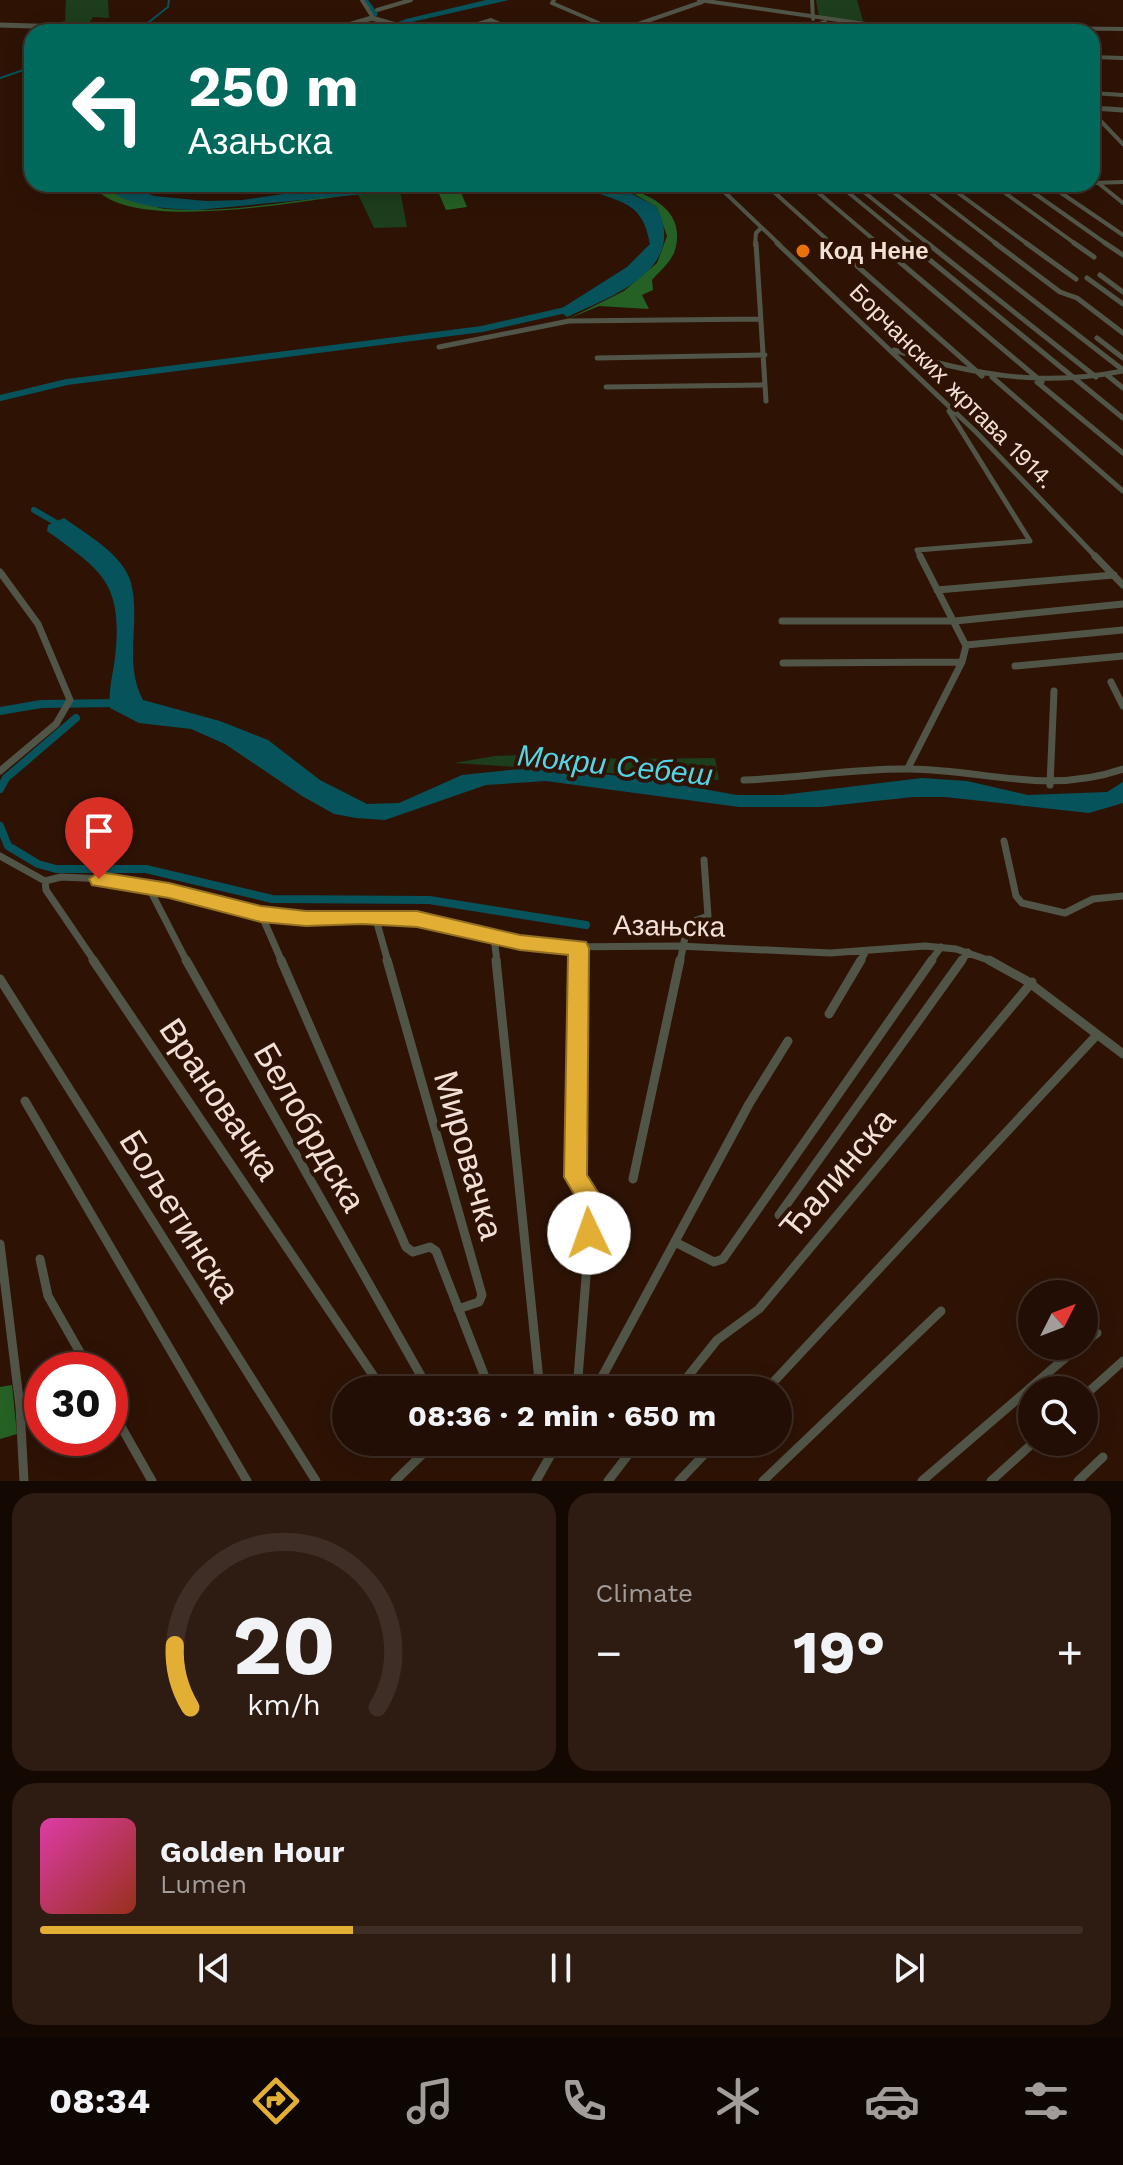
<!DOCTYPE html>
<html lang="en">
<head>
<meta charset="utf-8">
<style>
	body { margin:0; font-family:"Work Sans",sans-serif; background:#2e1c13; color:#f1f3f6; height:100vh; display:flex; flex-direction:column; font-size:30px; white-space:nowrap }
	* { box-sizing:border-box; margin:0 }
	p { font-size:26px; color:#a29c9a }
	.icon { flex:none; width:44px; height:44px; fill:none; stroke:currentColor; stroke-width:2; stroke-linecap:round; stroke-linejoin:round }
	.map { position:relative; height:1481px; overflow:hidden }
	.sheet { display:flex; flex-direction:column; gap:12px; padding:12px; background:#130802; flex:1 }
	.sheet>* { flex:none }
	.top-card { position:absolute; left:24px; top:24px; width:1076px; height:168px; border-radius:24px; box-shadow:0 4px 20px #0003,0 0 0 2px #3f2e26; background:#00695c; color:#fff; overflow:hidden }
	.needle { width:52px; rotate:48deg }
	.tools { position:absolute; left:1018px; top:1280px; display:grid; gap:16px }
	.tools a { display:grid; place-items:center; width:80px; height:80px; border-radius:50%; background:#220e04; box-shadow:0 4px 20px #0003,0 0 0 2px #3f2e26; font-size:40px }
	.speed { position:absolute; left:24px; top:1352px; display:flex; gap:16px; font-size:40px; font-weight:700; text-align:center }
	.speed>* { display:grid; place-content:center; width:104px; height:104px; border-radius:50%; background:#220e04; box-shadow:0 4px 20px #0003,0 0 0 2px #3f2e26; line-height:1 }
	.speed .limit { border:12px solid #d22; background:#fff; color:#111 }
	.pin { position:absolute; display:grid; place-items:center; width:68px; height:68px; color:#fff; margin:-82px -34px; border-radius:50% 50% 50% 0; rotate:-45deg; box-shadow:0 0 8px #0007 }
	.pin .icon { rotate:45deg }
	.me { position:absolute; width:88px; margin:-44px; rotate:357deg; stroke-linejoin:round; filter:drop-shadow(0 0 6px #0008) }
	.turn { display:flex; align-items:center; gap:28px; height:168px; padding:0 32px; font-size:36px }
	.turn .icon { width:104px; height:104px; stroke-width:2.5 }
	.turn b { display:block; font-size:56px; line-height:68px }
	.big { font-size:60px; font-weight:700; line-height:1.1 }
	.sheet .widget { flex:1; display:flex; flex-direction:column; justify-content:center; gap:12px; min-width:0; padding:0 28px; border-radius:24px; background:#2e1c13 }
	.sheet .dial { align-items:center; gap:0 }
	.dial svg { height:208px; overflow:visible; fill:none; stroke:#3f2e26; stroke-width:7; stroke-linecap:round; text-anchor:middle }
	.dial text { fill:#f1f3f6; stroke:none }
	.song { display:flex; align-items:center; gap:24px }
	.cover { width:96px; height:96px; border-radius:12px; background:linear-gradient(135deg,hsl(320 70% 55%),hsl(10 70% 35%)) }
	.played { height:8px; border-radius:4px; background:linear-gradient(90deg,#e3ae34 30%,#3f2e26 30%) }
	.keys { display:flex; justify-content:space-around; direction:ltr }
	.heat { display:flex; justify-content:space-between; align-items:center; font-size:44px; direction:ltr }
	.sheet .tiles { flex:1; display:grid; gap:12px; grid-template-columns:1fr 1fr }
	.widget:last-child { grid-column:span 2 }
	.trip { position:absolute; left:332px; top:1376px; width:460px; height:80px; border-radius:40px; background:#220e04; box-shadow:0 4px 20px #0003,0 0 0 2px #3f2e26; font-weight:700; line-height:80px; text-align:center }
	.tabs { display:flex; height:128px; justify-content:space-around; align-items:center; background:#0e0602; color:#a29c9a }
	.tabs .icon { width:56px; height:56px }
	.tabs .active { color:#e3ae34 }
	.tabs b { font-size:36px; color:#f1f3f6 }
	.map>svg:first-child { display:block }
</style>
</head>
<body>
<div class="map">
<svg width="1123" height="1481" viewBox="0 0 1123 1481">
	<rect width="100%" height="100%" fill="#2e1305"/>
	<path fill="#1d3e1c" d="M66,0H108L109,18L93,17L88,25L51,24L65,21Z
		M816,0H857L863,21L819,17Z
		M400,190L407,227L374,228L358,194Z
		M550,754L621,759L715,758L719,780L454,763L495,756Z"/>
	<path fill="#256124" d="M93,184C110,184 142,207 167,209C228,213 289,202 349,193C383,188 418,186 453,184L458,185L467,207L446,210L437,189C410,190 383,190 357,194C308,200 121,236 93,184Z
		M622,187C653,195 686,212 675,250C672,261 659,272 652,280L653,290L642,295L649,309L599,306L568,319L624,291L657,263L667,236L657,207Z
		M12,1385L17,1434L0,1439V1387Z"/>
	<path fill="#06535c" d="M486,0H509L403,24L385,32H372L406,19Z
		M102,184H124L154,196L206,201L242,200L353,184H470L197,210C168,209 123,207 102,184Z
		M579,184C611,184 629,191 657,207C688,270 612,296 567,317L559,310L627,267L650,244C642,195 614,205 579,184Z
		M64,518C86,534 124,555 131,583C141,622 123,663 143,700L220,721L268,740L320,780L367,804L399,803L462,775L538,767L647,779L737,795H782L922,778L967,781L1028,795L1107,792L1123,782V803L1089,813L945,797H913L820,807H739L546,781L486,785L385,820L356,818L334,814L302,796L225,744L191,729L139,723L110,708C108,691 113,674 115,658C123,584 104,572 47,531L48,525Z"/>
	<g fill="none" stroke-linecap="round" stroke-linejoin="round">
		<path stroke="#06535c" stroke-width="2" d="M144,26L168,7L169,0
			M0,78L32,67"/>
		<path stroke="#06535c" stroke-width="5" d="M365,0L375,14"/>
		<path stroke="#06535c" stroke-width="6" d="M0,398L67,382L482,329L570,309
			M34,510L60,525"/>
		<path stroke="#06535c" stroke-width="8" d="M0,711L41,704L118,703
			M0,789L6,778L76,718
			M0,826L8,846L38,864L56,869H146L272,899L429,900L586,925"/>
		<path stroke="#515547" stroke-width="4" d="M362,0L372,16
			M554,0L552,3L617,31
			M699,0L880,26L1123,29
			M812,0L813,19
			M377,10L411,0
			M452,32L491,20L518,32
			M615,32L702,2
			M797,32L825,22
			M1092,57L1123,58
			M1092,93L1123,95
			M1092,112L1123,144
			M1092,178L1123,203
			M1094,183L1123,182
			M135,184L151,191
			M716,184L780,245
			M765,184L833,245
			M808,184L880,245
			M838,184L912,245
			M854,184L930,245
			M883,184L961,245
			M919,184L998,245
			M946,184L1029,245
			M977,184H1066
			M994,185L1077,245
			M1024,186L1108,245
			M1051,186L1123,235
			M722,190L743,184
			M755,245L756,233L761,228"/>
		<path stroke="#515547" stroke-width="5" d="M756,243L766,401
			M777,243L976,432L1097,558
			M831,243L982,376
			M877,243L1042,382
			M909,243L1123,418
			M927,243L1096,377
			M959,243L1123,370
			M995,243L1060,292L1077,298L1123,333
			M1026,243L1076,279
			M1074,243L1094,257
			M1105,243L1123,255
			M1100,275L1123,292
			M1087,278L1123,304
			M1097,338L1123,358
			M439,347L569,321L760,319
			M894,350C971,375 1043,387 1123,371
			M597,358L765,355
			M1107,375L1123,388
			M992,377L1123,491
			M1037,382L1123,453
			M606,387L765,385
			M921,558L917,550L1030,541L949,411"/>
		<path stroke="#515547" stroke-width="7" d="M1095,556L1123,585
			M0,572L38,624L70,700L56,724L0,771
			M937,590L1114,575
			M782,621H955L1123,604
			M966,645L1123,630
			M783,663L962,662
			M1015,666L1123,656
			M1111,682L1123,706
			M908,768L962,662L966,646L920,556
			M744,780C799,778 855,768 910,769C986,770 1047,795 1123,769
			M1050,785L1054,691
			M1004,841L1016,896L1022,903L1065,913L1093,899L1123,896
			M0,856L45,881L46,890L95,962
			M45,881L61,877L105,879L261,914L306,919L406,918L561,947L678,946L830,953L925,946L956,949L994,962
			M149,888L187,962
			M261,914L282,962
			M375,916L388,962
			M494,937L497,962
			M579,962V948
			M680,962L688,923L708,916L704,860
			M860,962L866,951
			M930,962L941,947
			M961,962L968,952"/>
		<path stroke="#515547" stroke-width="9" d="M93,960L383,1390
			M186,960L429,1390
			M281,960L406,1247L413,1252L430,1247L436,1251L490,1390
			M387,960L482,1295L479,1302L458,1309
			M496,960L540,1390
			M989,960L1027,981L1123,1054
			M0,979L316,1481
			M829,1014L861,960
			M25,1101L247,1481
			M633,1179L680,960
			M779,1215L962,960
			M675,1242L714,1262L723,1259L932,960
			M0,1244L20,1407L24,1481
			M40,1259L48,1296L90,1370
			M1084,1343L1097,1333
			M577,1390L592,1202L576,1177L579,960
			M595,1390L749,1104L788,1041
			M677,1390L717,1340L759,1309L1032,982
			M766,1390L1094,1038
			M1084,1396L1123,1361
			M110,1407L152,1481
			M395,1481L435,1442
			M536,1481L558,1442
			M608,1481L638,1442
			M679,1481L716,1442
			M763,1481L941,1311
			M922,1481L1079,1346
			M991,1481L1034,1442
			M1078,1481L1103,1457"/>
		<path stroke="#515547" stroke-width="5" d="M0,25L226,32
			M325,32L372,18L420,32
			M1092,108L1123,110"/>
	</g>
	<path fill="#e3ae34" stroke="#947122" stroke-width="2" d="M99,872L169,883L261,906L306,911H417L520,935L586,942L589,948L587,1175L604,1202L598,1241L589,1244L581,1241L577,1233L580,1204L564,1177L568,955L520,950L417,927L362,924L306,926L261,922L169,898L92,885L89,879Z"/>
	<circle fill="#e8710a" stroke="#2e1305" stroke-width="3" cx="803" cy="251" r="8"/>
	<g text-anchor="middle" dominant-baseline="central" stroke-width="8" stroke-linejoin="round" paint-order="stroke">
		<g font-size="24" font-weight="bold" fill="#f2dfd5" stroke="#2e1305" text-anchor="start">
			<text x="819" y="251">Код Нене</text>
		</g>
		<g font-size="24" fill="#f2dfd5" stroke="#2e1305">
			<text transform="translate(952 386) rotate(45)">Борчанских жртава 1914.</text>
		</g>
		<g font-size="28" fill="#f2dfd5" stroke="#2e1305">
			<text transform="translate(669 926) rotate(1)">Азањска</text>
		</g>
		<g font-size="30" font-style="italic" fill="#53d5e5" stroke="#2e1305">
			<text transform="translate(615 765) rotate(6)">Мокри Себеш</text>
		</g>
		<g font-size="34" fill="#f2dfd5" stroke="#2e1305">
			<text transform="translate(220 1099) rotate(56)">Врановачка</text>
			<text transform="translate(310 1127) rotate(60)">Белобрдска</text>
			<text transform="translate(469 1155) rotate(74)">Мировачка</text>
			<text transform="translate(837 1173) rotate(-50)">Ђалинска</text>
			<text transform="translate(180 1216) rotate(58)">Бољетинска</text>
		</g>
	</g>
</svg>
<div class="tools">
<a><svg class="needle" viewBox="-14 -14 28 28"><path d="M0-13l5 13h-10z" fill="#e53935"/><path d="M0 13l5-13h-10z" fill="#a29c9a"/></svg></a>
<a><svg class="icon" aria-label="search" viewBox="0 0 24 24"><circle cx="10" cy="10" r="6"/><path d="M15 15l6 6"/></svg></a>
</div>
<div class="speed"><div class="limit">30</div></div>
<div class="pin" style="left:99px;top:879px;background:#d93025"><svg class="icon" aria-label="arrive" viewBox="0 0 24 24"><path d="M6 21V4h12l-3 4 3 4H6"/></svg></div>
<svg class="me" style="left:589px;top:1233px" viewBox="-20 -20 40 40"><circle r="19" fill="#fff"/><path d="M0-13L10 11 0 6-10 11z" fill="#e3ae34"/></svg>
<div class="trip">08:36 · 2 min · 650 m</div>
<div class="top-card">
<div class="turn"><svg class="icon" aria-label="left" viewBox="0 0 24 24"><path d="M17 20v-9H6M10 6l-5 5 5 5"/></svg><div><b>250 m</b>Азањска</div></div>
</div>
</div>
<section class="sheet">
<div class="tiles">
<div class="widget dial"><svg viewBox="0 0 100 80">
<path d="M14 69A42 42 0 1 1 86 69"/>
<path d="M14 69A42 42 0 0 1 8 45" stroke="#e3ae34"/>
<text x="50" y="56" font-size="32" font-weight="700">20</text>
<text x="50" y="72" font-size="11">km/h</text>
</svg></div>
<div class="widget"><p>Climate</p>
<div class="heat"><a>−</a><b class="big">19°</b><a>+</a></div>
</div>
<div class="widget">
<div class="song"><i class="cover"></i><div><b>Golden Hour</b><p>Lumen</p></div></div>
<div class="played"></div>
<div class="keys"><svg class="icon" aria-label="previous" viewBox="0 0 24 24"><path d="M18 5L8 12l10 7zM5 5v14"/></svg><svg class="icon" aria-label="pause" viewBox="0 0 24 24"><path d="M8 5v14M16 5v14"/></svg><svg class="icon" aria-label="next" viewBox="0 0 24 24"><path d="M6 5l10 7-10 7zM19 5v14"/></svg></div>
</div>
</div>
</section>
<nav class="tabs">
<b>08:34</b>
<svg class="icon active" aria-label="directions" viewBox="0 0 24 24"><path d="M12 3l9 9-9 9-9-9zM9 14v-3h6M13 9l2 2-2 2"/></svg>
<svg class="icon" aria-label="music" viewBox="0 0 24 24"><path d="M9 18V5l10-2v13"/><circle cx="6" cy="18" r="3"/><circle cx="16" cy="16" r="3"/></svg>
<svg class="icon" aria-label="phone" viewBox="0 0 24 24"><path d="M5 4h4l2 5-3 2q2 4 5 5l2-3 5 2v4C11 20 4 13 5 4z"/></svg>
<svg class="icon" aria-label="climate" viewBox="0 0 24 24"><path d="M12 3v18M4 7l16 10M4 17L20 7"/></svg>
<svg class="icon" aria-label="car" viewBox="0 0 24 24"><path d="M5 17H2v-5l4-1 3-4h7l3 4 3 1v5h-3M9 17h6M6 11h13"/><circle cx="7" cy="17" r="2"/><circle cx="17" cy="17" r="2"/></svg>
<svg class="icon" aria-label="filters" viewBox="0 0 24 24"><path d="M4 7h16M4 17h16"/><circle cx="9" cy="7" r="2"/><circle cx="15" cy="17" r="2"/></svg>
</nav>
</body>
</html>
